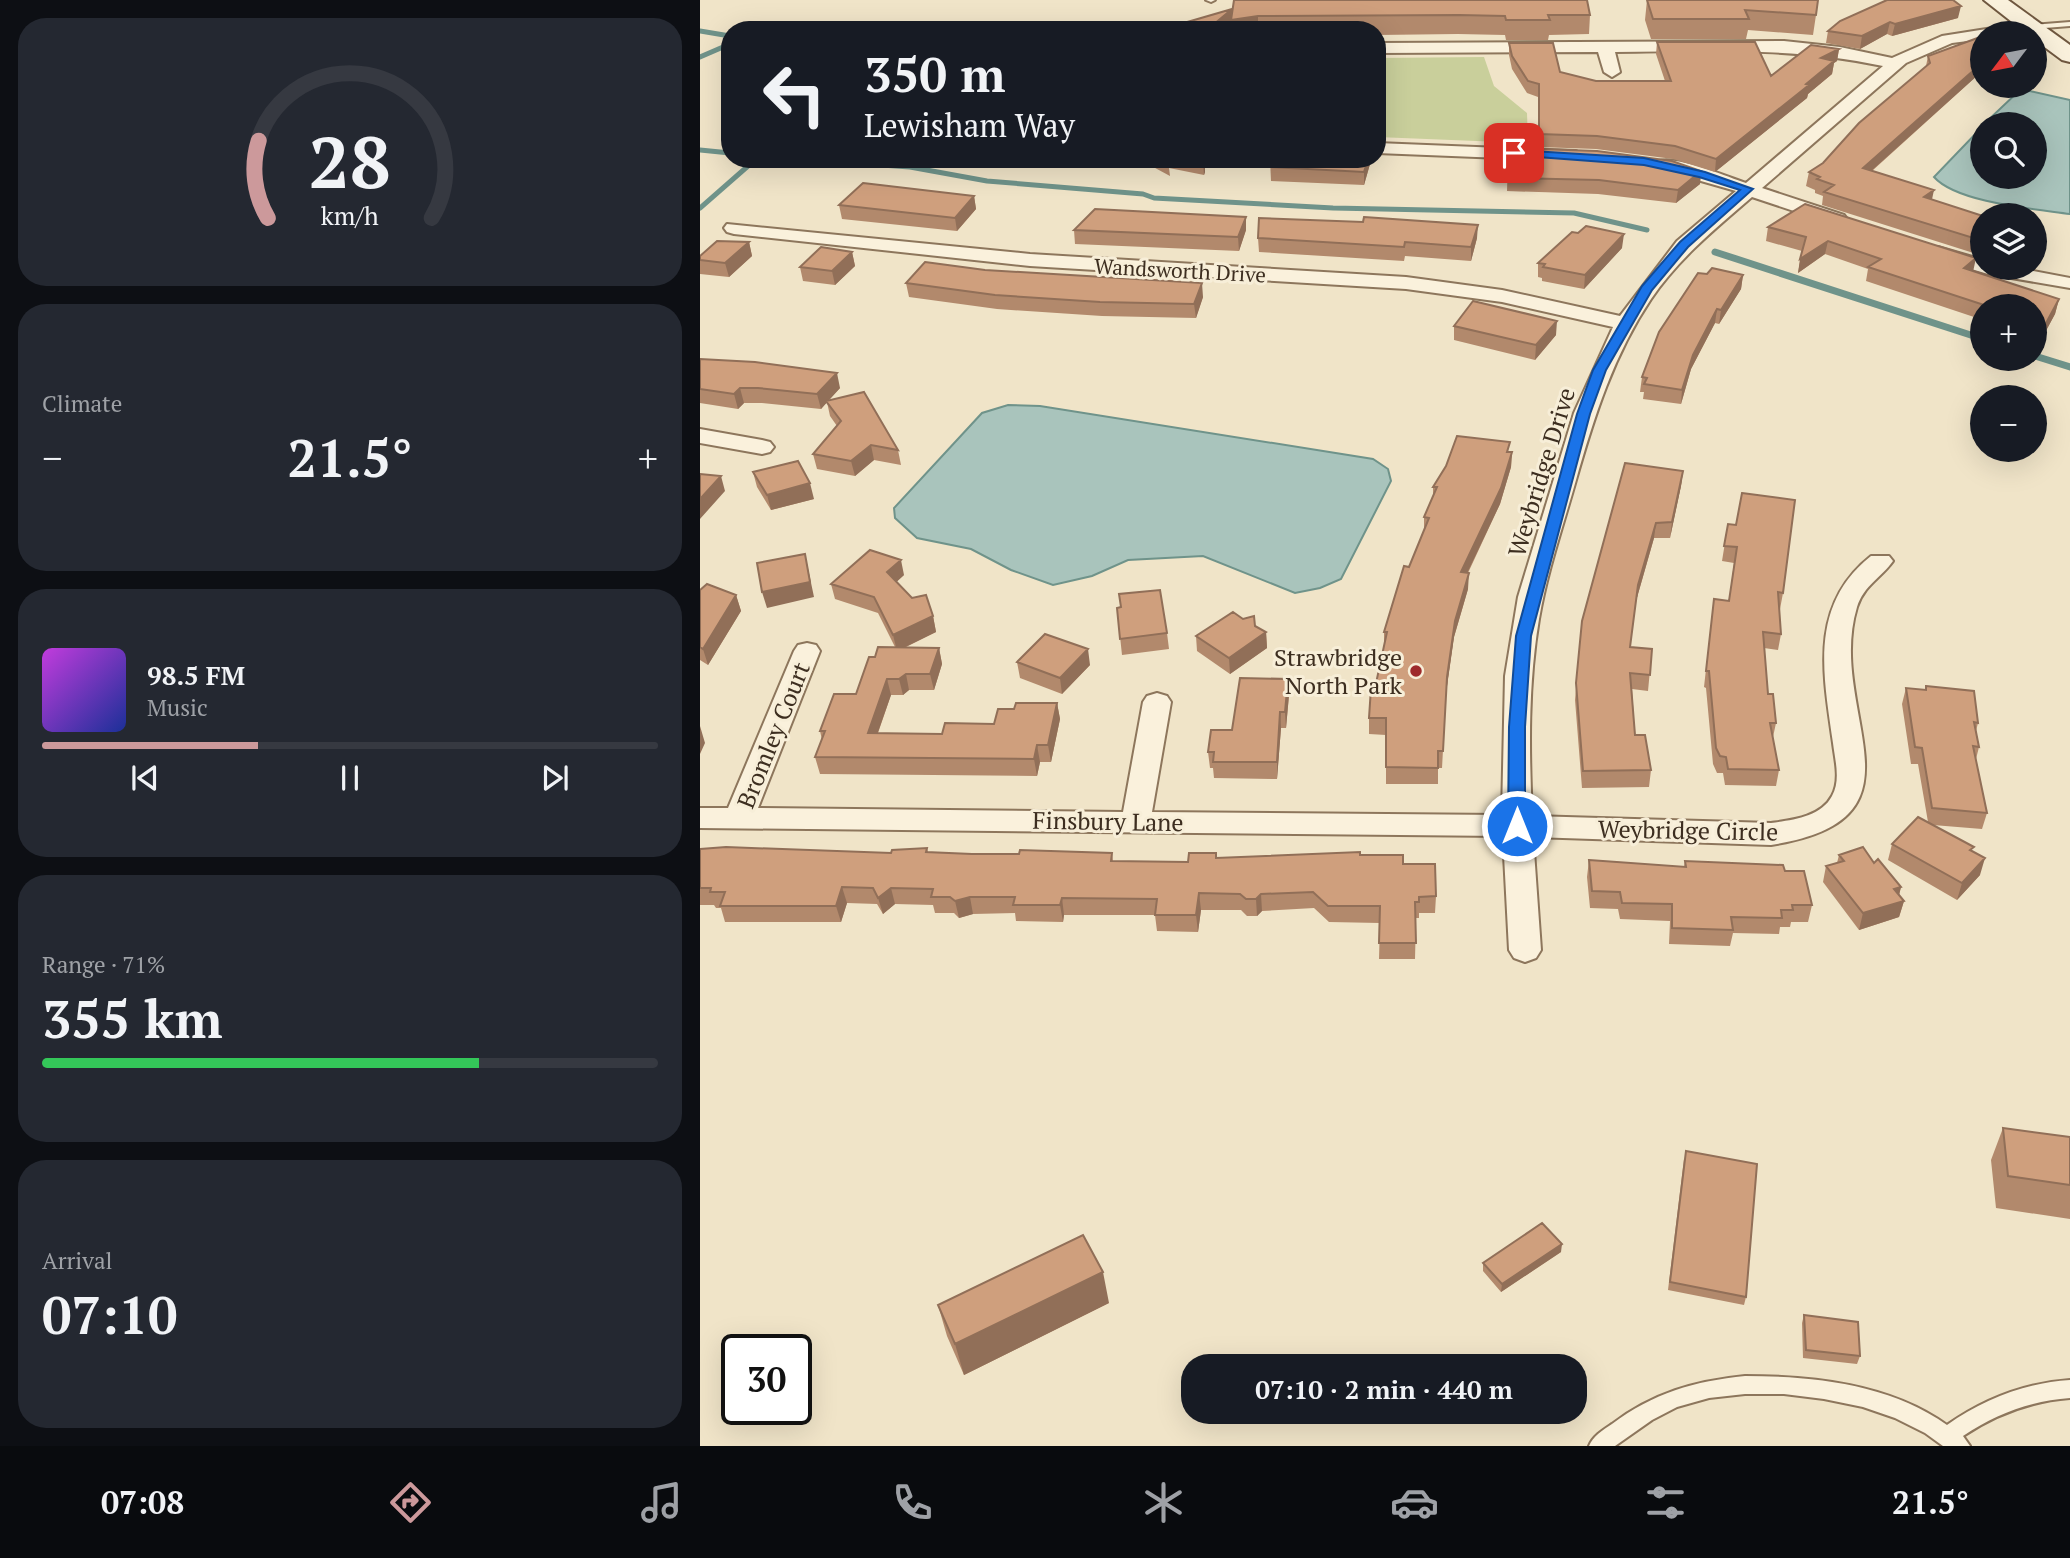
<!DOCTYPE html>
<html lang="en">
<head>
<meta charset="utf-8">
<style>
	body { margin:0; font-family:"PT Serif",serif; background:#242831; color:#f1f3f6; height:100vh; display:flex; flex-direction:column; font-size:26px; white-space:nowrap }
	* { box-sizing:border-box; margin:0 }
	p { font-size:23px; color:#9ea1a6 }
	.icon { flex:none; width:38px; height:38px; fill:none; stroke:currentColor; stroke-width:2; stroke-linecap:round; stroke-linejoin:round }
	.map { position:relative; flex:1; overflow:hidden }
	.drawer { display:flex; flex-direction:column; gap:18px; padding:18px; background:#0d0f14; width:700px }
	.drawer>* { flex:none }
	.hud { position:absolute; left:21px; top:21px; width:665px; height:147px; border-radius:28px; box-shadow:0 7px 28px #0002; background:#171b24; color:#f1f3f6; overflow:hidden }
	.needle { width:46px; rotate:238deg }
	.tools { position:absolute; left:1270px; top:21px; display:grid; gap:14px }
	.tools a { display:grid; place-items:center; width:77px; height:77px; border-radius:50%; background:#171b24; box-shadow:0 7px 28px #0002; font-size:35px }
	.speed { position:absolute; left:21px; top:1334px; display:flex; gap:14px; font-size:35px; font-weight:700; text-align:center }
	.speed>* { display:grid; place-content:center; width:91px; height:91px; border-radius:50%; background:#171b24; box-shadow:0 7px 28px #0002; line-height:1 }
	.speed .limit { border:4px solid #111; border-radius:10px; background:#fff; color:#111 }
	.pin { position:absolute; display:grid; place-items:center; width:60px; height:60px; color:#fff; margin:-30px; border-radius:14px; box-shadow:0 4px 10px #0006 }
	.me { position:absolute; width:77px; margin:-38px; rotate:0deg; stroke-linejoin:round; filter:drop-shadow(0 0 5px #0008) }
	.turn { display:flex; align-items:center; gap:24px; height:147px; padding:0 28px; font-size:32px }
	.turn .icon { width:91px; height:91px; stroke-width:2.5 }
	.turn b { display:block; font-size:49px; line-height:60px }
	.big { font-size:52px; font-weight:800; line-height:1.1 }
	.drawer .tile { flex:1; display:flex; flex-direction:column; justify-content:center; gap:10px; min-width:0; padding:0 24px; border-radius:28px; background:#242831 }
	.drawer .dial { align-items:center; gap:0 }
	.dial svg { height:182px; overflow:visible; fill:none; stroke:#363941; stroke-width:7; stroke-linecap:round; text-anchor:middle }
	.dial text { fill:#f1f3f6; stroke:none }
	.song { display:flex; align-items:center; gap:21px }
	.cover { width:84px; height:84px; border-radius:10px; background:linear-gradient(135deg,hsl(290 70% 55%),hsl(230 70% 35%)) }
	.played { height:7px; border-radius:4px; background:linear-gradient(90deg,#cc999b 35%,#363941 35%) }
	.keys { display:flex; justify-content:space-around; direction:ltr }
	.heat { display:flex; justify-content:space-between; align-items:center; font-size:38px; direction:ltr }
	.charge { height:10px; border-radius:5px; background:linear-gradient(90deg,#34c759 71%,#363941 0) }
	.trip { position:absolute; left:481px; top:1354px; width:406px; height:70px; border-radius:28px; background:#171b24; box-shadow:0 7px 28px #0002; font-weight:800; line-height:70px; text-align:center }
	.tabs { display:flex; height:112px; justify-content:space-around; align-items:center; background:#090b0e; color:#9ea1a6 }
	.tabs .icon { width:49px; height:49px }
	.tabs .active { color:#cc999b }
	.tabs b { font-size:32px; color:#f1f3f6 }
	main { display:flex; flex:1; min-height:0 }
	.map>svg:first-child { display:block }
</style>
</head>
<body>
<main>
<section class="drawer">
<div class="tile dial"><svg viewBox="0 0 100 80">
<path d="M14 69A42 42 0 1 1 86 69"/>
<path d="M14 69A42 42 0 0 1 10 35" stroke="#cc999b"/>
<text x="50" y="56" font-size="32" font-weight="700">28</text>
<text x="50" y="72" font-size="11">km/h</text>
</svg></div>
<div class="tile"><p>Climate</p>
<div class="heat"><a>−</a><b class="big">21.5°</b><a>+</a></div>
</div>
<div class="tile">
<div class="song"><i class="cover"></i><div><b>98.5 FM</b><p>Music</p></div></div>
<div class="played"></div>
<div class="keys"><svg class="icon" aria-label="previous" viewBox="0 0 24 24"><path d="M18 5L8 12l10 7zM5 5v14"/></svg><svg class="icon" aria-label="pause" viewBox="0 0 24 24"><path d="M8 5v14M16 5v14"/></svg><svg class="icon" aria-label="next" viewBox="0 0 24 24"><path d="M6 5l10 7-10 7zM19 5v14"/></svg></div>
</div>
<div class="tile"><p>Range · 71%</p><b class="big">355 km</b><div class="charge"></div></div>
<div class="tile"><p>Arrival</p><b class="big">07:10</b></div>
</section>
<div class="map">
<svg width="1370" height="1446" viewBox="0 0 1370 1446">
	<rect width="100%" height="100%" fill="#f0e4c8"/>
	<path fill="#c9cf9b" d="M784,57L794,86L827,113L828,143L677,137V58Z"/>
	<path fill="#a9c4bc" stroke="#6f938a" stroke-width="2" d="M1321,89L1370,100V214C1336,209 1257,203 1234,177L1283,126V177H1335V124H1284Z
		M308,405L340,406L673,459L688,469L691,481L641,579L620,588L595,593L503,556L428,560L392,576L353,585L311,570L271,549L217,538L195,518L194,508L282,413Z"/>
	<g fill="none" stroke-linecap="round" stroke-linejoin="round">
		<path stroke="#6f938a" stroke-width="5" d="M0,31L30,36
			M0,57L30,44
			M0,150L30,153
			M96,159L210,167L287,181L443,194L454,198L633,208L874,213L947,230
			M0,208L56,159"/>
		<path stroke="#6f938a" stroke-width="7" d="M1015,252L1283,339
			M1335,356L1370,367"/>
		<defs>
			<path id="service" d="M506,0H515L511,2Z
				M1370,22V26L1331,29L1327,27L1331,25Z
				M1045,1376C1113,1376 1190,1384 1247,1425C1284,1399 1325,1383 1370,1380V1398C1330,1401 1296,1414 1263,1436L1270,1446H1243L1225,1433L1195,1418L1163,1407L1124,1399L1084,1394H1045L1009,1398L977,1407L952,1420L915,1446H889C893,1436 903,1430 912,1424C953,1393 995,1381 1045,1376Z"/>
			<path id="minor" d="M1331,22L1339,27L1337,30L1283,33V39L1252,43L1206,63L1062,188L1144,215L1147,219L1144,223H1130L1052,197C1015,229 979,258 951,299C914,354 894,417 876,480C863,526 847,572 839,619C828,684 829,751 832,816L1071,823C1092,820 1121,817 1132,796C1141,780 1135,760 1133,743C1123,673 1109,605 1171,556H1189L1193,561C1181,578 1164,585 1157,607C1125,712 1238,819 1071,845L833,837L841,950L836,958L825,962L814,958L809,950L803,836L0,828V808H28L94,651L98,645L107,643L116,645L120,651L58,808L423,812L443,702L447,696L457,693L467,696L471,702L452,812L802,815L805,676L818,597L874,413L913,327L802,302L706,289L330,266L34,234L27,232L24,228L27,224L330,254L706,277L802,290L920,316L977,241L1036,191L959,169L956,165L959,161C979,156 1025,176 1046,183L1183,66C1094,47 1005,51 915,52L920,72L912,77L904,72L898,52L677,53V43L1084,41L1140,47L1192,58L1242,36Z
				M677,143L876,151L885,156L876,161L677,153Z
				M1238,247L1283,260V268H1318L1370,278V288L1288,274L1231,257L1228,253Z
				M0,429L62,440L70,442L74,447L70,452L62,454L0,443Z"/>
			<path id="secondary" d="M1284,0H1308L1370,45V62L1362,60L1335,40V33H1326Z"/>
		</defs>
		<use href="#service" stroke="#8d765c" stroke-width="4"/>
		<use href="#minor" stroke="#8d765c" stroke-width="4"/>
		<use href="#secondary" stroke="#6f573f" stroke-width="4"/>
		<use href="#service" fill="#faf1dc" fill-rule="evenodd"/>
		<use href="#minor" fill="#faf1dc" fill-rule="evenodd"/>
		<use href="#secondary" fill="#faf1dc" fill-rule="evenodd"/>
	</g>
	<path fill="#b2896c" d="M947,0L1116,15L1113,35L1048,30L1046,39H951L945,20Z
		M532,9L890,15L889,34L849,35L848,40H806L805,35L758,34L677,35V30H531Z
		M1258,18L1192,36L1187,34L1160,49L1126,43L1128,31L1140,21Z
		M1283,36V74H1279L1172,171L1232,200L1283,216V256L1122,205L1123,196L1115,193V190L1106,186L1109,172L1123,163L1226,66L1228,56Z
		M957,42L1071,76L1139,49L1137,61L1134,63L1132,74L1108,94L1107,98L1015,172L973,159L896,149L838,147V97L827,93L812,69L809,55V43L860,72L896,81H965L956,54Z
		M808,157L1001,171L1000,184L976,203L898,194L807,191Z
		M430,159H505V172L504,175L469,168L470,176L444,162Z
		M570,159H670V164L664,185L571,181Z
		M274,196L276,209L257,231L142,219L139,205Z
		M546,217V230L539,251L375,244L374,230Z
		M663,222L777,238L771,261L705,256L704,261L559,252L558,238Z
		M1068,227L1273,271L1359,299L1355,314L1341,340L1335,338V306H1283V320L1166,281L1168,269L1125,254L1098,273L1102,251L1066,241Z
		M49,242L52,256L29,277L0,274V256Z
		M922,248L884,289L842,281V278L838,277V263Z
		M152,252L155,266L135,285L103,281L100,267Z
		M285,270L503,297L496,318L402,316L297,309L209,297L206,283Z
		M1007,274L1043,275L1041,289L1019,324L1015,323L991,369L981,404L943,399L944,392H940L942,377Z
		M754,326L856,335L835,360L754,340Z
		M0,359L140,388L128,401L198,450L201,465L174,460L155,476L117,469L113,454L137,426L130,416L127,402L121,409L62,403H44L38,409L0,403Z
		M810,452H812L811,467L800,504L768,573V589L754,637L746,693L742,768H738V784H686V735L669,734V718L684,646V632L709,567L724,530V517L733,497V487Z
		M983,471L981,486L970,538H954L936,601L930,647L952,649L948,691L932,689L935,735L951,770L949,787L882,788L875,700L882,621Z
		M53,472L114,499L71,510L57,487Z
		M1028,524L1083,593L1080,609H1079L1081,634L1078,650L1064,648L1068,694L1076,723L1073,737L1079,770L1076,786L1025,785L1023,773H1017L1013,764L1006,688L1004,687L1012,615L1029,601L1034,563L1022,561Z
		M204,575L196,582L212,598L233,616L236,632L204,648H239L242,664L234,690H209L203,695H191L178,733L242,734L294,724L314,709L357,703L360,719L351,762H340L337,776L120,774L115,757L122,740L120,731L156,694L175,657L195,647L178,613L135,599L131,584Z
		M0,590L36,595L41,611L8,665L0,660Z
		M420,607L467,633L469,649L422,655L417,608Z
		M543,619L566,632L567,648L530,674L497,651L496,636Z
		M317,662L390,665L362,694L320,678Z
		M1226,686L1278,723L1276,731L1279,747L1276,759L1287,813L1282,829L1233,825L1272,852L1280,875L1257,900L1188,860L1192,844L1228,822L1218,764H1211L1202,704L1206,688L1225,690Z
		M589,695L586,728H581L577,779L514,778L513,768H510L508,752L532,730Z
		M227,848L228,852L272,854L412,853L413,861L488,862L517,858L660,855L703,864L736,896L735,913H719V918H716L715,959H679L680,923L629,922L614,908L562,911L557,916H547L541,910H501L498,932L457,931L455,915H364L363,922L316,921L315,913L273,914L259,918L254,913H235L233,905L195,904L183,914L177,904L147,903L141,922H25L21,908H16L14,905H0V849L191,853Z
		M1139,855L1174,863L1201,887L1199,895L1204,901L1199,917L1159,930L1123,882L1126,866L1137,863Z
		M889,860L984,867L985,861L1085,871L1112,905L1108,922H1091L1090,927H1080L1079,934L1033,933L1030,946L969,944L970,921L920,919L918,909L890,908L887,877Z
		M1303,1128L1370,1137V1219L1296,1208L1291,1160Z
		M984,1159L1046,1297L1044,1305L968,1290Z
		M861,1252L801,1292L783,1271V1263Z
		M409,1303L264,1375L247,1336L238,1305Z
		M1104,1315L1160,1356L1157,1364L1103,1358L1102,1323Z"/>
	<path fill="#916f58" d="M1261,6L1258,18L1192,36L1195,24Z
		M532,9L558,16V30H531V23L522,30H507Z
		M1190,22L1187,34L1160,49L1162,36Z
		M1139,49L1137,61L1134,63L1132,74L1108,94L1107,98L1015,172L1016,159L1106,84L1121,58Z
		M1283,62V74H1279L1160,181L1163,168Z
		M505,159V172L504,175L503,162Z
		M668,159H670V164L664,185V172Z
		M1001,171L1000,184L976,203L978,190Z
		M1234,190L1231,204L1224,197Z
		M274,196L276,209L257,231L255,218Z
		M546,217V230L539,251L538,237Z
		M778,225L777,238L771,261V247Z
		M924,234L922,248L884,289L885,275Z
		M1128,241L1125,254L1098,273L1100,259Z
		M49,242L52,256L29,277L25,263Z
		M152,252L155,266L135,285L132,271Z
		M1276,258L1273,272L1264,268Z
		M1043,275L1041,289L1019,324L1021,310Z
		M502,283L503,297L496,318L494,304Z
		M1359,299L1355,314L1341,340L1345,325Z
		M1017,309L1015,323L991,369L981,404L982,390L993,355Z
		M857,321L856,335L835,360L836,345Z
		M137,373L140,388L121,409L117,394Z
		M40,388L44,403L38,409L34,394Z
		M171,445L174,460L155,476L151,461Z
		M812,452L811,467L800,504L760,588L761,572Z
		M983,471L981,486L970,538L972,522Z
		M21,476L25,491L0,519V499Z
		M110,483L114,499L71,510L67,495Z
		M956,523L954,538L936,601L938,585Z
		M105,554L114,597L67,608L62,592Z
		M201,560L204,575L190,588L187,572Z
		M769,573L768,589L754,637L746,693L742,768L747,677L755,621Z
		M36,595L41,611L8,665L3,649Z
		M233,616L236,632L197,651L193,635Z
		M566,632L567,648L530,674L529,658Z
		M239,648L242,664L234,690L230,674Z
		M388,649L390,665L362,694L360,678Z
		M206,674L209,690L203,695L199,679Z
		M187,679L191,695L172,749L168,733Z
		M588,679L589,695L586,728L585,712Z
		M357,703L360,719L351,762L348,745Z
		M580,712L581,728L577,779V762Z
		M0,726L5,743L0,754Z
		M337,745L340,762L337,776L334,759Z
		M1285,858L1280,875L1257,900L1262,883Z
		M142,887L147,903L141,922L136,906Z
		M1201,887L1197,903L1204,901L1199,917L1159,930L1163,913L1194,889Z
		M191,888L195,904L183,914L178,898Z
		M499,893L501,910L498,932L496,915Z
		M561,894L562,911L557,916L556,899Z
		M270,897L273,914L259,918L255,901Z
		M362,898L364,915L363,922L360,905Z
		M862,1244L861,1252L801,1292L802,1284Z
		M403,1272L409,1303L264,1375L255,1344Z"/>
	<path fill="#cf9f7d" stroke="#916f58" stroke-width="2" d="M534,0H887L890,15H848L850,20H806L805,16L759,15L558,16L531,20Z
		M947,0H1118L1116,15L1045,10L1049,19H953Z
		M1187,0H1253L1261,6L1195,24L1190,22L1162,36L1128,31L1140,21Z
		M532,9L507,30H469L477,25Z
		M1306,27L1316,33H1290Z
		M1283,36V62L1163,168L1234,190L1224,197L1283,216V241L1124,192L1134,185L1117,179L1120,177L1109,172L1123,163L1159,123L1230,63L1228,56Z
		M957,42H1055L1071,76L1111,45L1139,49L1121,58L1134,61L1106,84L1109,85L1016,159L975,146L897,136L839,134V84L828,81L812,56L809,43H853L860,72L896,81H971Z
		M839,149L897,151L972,161L1001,171L978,190L899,180L808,178V157L839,158Z
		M489,159H504L503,162Z
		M570,159H668L664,172L570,167Z
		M163,183L274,196L255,218L139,205Z
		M1105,204L1276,258L1264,268L1359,299L1345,325L1335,322V306H1287L1168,267L1181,259L1128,241L1100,259L1106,237L1068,227Z
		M395,209L546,217L538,237L374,230Z
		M1298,210L1315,215H1290Z
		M664,217L778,225L771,247L705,242L704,247L558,238L559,218L663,222Z
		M886,226L924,234L885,275L843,267L845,264L838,263L872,232L878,233Z
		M17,241L49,242L25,263L0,260V256Z
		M121,247L152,252L132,271L100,267Z
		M225,262L285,270L502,283L494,304L400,302L295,295L206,283Z
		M1012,268L1043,275L1021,310L1017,309L993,355L982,390L944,384L947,378L942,377L959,332L998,273L1007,274Z
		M773,301L857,321L836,345L754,326Z
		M0,359L55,362L137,373L117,394L58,388H40L34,394L0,389Z
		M164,392L198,450L171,445L151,461L113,454L141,421L126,401Z
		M757,436L810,442L807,452H812L801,488L761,572L769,573L755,621L747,677L743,751H738V768L686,767V718H669L671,688H675L687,632H684L704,566L709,567L729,518L724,517L737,487H733L746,466Z
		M98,461L110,483L67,495L53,472Z
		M925,463L983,471L972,522L956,523L938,585L930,647L952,649L950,675L930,673L935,735H945L951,770L883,771L876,683L882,621Z
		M0,474L21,476L0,499Z
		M1042,493L1095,500L1083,593L1078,592L1081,634L1063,632L1068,694H1073L1076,723H1070L1079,770L1028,769L1026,757L1020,756L1016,748L1009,671H1006L1014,599L1029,601L1037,547L1024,546L1028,524L1036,525Z
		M170,550L201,560L187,572L212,598L226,595L233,616L193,635L174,597L131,584Z
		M105,554L110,582L62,592L57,563Z
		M7,584L36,595L3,649L0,647V590Z
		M460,590L467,633L420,639L417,608L421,607L419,594Z
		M533,612L543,619L554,616L555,626L566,632L529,658L496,636Z
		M345,634L388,649L360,678L317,662Z
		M178,647L239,648L230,674H206L199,679H187L168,733L242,734L245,723L294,724L298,709H314L316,703H357L348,745H337L334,759L115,757L125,731H120L134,694H156L169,657H175Z
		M540,678L588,679L585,712H580L577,762H513L514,752H508L511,730H532Z
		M1226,686L1274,691L1278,723L1274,722L1279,747L1273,746L1287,813L1232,808L1222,748L1215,747L1206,688L1226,690Z
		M1218,817L1274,847L1270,850L1285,858L1262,883L1192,844Z
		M26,847L191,853L192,850L227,848L226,852L272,854H319L320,850L412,853L411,861L488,862L489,853H516V858L660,852V855H703V864H735L736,896L719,897V902H715L716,943H679L680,906H628L613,892L561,894L556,899H546L540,894L499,893L496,915H455L457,899L362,898L360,905H313L315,897H270L255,901L250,897H231L233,889L191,888L178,898L173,888L142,887L136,906H20L25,892H10L11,888H0V849Z
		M1163,847L1174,863L1178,859L1201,887L1194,889L1204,901L1163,913L1126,866L1144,861L1139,855Z
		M889,860L986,867L985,861L1083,865L1085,871H1104L1112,905H1092L1093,910H1081L1082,918L1031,917L1033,930L972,928V904L922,903L920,892L892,891Z
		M1303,1128L1370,1137V1185L1308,1176Z
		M986,1151L1057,1164L1046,1297L970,1282Z
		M842,1223L862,1244L802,1284L783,1263Z
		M383,1235L403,1272L255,1344L238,1305Z
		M1104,1315L1158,1322L1160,1356L1106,1350Z"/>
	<path fill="#1a73e8" stroke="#114b97" stroke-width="2" d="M814,150L944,158L1005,172L1053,189L988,247L952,290L906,370L890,414L831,636L825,727V826L817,832L808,826L809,727L816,636L877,414L893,370L942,286L980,242L1040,190L999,177L944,165L810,155V151Z"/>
	<circle fill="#9e2a2b" stroke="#f7eed8" stroke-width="2.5" cx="716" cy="671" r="7"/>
	<g text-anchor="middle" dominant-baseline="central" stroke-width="6" stroke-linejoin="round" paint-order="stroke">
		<g font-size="21" fill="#3d2e20" stroke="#f7eed8">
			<text transform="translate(480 270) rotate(3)">Wandsworth Drive</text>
		</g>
		<g font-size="24" fill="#3d2e20" stroke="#f7eed8">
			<text transform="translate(841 472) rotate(-73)">Weybridge Drive</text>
			<text transform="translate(73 735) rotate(-68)">Bromley Court</text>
			<text transform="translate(408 821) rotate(1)">Finsbury Lane</text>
			<text transform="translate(988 830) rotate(1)">Weybridge Circle</text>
		</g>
		<g font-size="24" fill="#3d2e20" stroke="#f7eed8" text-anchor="end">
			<text x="702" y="657">Strawbridge<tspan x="702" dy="28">North Park</tspan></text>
		</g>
	</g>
</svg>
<div class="tools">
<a><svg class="needle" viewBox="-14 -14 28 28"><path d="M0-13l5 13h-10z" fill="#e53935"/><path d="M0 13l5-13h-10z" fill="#9ea1a6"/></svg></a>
<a><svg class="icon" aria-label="search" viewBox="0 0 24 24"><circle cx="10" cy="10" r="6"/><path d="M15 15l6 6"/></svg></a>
<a><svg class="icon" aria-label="layers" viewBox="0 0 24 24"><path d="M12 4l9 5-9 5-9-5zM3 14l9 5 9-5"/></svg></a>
<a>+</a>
<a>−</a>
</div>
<div class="speed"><div class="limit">30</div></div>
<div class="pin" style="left:814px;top:153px;background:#d93025"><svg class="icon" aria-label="arrive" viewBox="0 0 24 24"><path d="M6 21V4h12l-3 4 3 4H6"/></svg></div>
<svg class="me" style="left:817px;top:826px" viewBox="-20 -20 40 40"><circle r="17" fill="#1a73e8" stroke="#fff" stroke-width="3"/><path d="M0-11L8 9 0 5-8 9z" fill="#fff"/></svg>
<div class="trip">07:10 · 2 min · 440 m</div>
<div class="hud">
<div class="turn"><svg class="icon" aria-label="left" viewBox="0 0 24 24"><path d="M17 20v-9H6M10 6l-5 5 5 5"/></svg><div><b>350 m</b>Lewisham Way</div></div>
</div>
</div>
</main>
<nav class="tabs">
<b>07:08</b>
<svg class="icon active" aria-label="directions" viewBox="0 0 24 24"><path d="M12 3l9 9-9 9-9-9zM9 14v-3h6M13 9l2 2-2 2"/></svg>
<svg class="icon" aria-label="music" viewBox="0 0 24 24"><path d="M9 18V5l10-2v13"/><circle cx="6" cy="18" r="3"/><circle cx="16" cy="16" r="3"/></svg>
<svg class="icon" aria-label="phone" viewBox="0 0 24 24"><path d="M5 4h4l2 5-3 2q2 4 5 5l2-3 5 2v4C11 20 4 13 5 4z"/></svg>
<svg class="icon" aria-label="climate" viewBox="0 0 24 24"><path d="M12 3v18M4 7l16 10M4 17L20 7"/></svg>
<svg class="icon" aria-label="car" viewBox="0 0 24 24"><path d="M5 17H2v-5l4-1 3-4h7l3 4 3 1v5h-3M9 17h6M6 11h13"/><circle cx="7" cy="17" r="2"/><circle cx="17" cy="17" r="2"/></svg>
<svg class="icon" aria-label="filters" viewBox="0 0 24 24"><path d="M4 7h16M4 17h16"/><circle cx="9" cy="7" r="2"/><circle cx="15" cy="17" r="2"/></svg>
<b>21.5°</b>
</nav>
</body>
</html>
